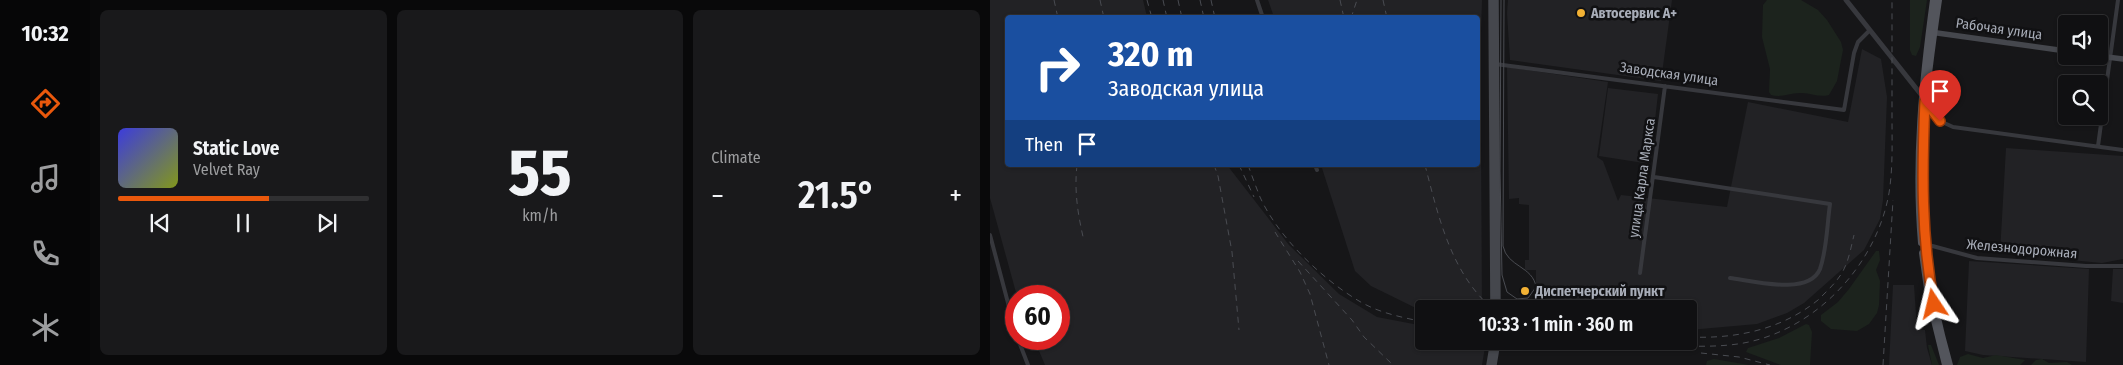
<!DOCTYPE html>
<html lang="en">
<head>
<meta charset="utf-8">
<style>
	body { margin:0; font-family:"Fira Sans Condensed",sans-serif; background:#19191b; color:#f1f3f6; height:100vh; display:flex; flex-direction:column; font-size:19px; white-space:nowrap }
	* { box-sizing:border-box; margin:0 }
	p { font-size:16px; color:#9c9d9f }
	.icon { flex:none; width:28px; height:28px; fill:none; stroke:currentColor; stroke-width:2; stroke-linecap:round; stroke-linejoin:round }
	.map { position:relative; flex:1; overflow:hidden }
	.sheet { display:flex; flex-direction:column; gap:10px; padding:10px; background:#09090a; width:900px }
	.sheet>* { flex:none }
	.hud { position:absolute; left:15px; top:15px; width:475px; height:152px; border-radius:5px; box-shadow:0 1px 4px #0004,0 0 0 1px #303032; background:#1a4fa0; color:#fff; overflow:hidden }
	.controls { position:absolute; left:1068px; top:15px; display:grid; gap:10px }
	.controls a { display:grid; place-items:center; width:50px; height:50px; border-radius:5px; background:#101012; box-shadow:0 1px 4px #0004,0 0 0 1px #303032; font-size:25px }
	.speed { position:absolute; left:15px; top:285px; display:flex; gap:10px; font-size:25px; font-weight:700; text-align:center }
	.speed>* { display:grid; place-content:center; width:65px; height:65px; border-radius:50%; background:#101012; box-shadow:0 1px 4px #0004,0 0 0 1px #303032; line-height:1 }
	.speed .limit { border:8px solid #d22; background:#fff; color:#111 }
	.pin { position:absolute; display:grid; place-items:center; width:42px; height:42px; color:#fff; margin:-51px -21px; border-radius:50% 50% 50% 0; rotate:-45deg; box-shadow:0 0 5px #0007 }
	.pin .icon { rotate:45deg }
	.me { position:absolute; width:55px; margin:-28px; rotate:350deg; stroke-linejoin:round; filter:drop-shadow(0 0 4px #0008) }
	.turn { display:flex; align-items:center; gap:18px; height:105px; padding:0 20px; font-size:22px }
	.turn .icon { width:65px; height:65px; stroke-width:2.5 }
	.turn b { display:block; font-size:35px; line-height:42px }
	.then { display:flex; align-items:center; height:48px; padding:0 20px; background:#0003; gap:10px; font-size:19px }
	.big { font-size:38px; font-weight:600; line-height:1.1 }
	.sheet .widget { flex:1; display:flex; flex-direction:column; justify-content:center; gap:8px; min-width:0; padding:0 18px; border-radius:8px; background:#19191b }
	.sheet .dial { align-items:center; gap:0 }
	.dial b { font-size:65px; line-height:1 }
	.song { display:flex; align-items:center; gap:15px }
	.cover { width:60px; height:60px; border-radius:8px; background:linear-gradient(135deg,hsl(240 70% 55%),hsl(70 70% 35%)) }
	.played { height:5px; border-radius:2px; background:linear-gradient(90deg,#ea580c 60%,#303032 60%) }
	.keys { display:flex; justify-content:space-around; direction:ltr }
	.heat { display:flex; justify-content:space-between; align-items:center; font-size:28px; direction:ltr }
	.sheet .tiles { flex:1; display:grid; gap:10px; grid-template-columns:repeat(3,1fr) }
	.trip { position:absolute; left:425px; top:300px; width:282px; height:50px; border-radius:5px; background:#101012; box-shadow:0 1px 4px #0004,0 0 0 1px #303032; font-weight:600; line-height:50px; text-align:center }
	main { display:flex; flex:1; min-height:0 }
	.menu { display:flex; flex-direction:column; width:90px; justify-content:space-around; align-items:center; background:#060607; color:#9c9d9f }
	.menu .icon { width:35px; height:35px }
	.menu .active { color:#ea580c }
	.menu b { font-size:22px; color:#f1f3f6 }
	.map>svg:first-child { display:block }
</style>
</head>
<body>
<main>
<nav class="menu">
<b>10:32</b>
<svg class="icon active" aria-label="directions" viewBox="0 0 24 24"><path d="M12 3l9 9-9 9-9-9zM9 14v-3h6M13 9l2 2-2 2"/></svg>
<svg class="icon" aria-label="music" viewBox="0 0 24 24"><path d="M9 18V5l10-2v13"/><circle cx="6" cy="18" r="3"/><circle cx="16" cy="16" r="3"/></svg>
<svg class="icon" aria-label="phone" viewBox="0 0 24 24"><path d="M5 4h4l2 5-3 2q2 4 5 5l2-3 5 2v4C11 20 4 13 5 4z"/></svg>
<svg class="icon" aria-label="climate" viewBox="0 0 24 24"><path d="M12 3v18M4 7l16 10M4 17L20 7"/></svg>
</nav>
<section class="sheet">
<div class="tiles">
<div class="widget">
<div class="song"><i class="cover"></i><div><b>Static Love</b><p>Velvet Ray</p></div></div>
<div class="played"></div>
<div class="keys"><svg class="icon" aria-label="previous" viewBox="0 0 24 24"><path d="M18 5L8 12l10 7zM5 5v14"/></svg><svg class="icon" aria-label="pause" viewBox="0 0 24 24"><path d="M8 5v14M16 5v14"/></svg><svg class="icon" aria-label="next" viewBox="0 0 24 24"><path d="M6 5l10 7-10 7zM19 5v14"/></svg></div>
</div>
<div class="widget dial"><b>55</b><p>km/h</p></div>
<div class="widget"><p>Climate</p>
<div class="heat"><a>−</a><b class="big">21.5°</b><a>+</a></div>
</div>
</div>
</section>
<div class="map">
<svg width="1133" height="365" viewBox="0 0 1133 365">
	<rect width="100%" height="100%" fill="#161618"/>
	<path fill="#222225" d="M0,0H153L157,17L18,18V165H237L299,245L349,294L387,317L434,326V341H496L492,365H55L44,339H69V296H27L0,198Z
		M278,0H492L490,64H488V18L284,17Z
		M518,0H682L671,81L520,60L517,13Z
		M872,49L891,59L897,97L893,200L890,219L874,250L814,303L797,313L767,324L699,330V309H546V270H535V260H539V205L529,204V198L519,199L517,67L618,82L607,157L613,161L628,201L631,195L737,207L758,102L858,122Z
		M618,88L668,94L660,164L609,156Z
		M488,142H491L492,309H434V312L381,286L365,271L331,165H488Z
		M1016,148L1133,156V259L1112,263L1010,253Z
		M979,261L1099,269L1096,362L993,355L975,351Z
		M1123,269H1133V303L1121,301Z
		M903,285H924L927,329L935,330L937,348L942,365H899Z"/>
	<path fill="#1c231d" d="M777,0H811L828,10L837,20L851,42L853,50L847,81L839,95C828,98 820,92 810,93C799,93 792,98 781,95L779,92L780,69L772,37L773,5Z
		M920,0H937L930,47L926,56L922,55L920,50Z
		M886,251H889L890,260L886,270L890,281L889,305L887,313L879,324L867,331L841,329L831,321V315L848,302L859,289Z
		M816,324L819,325L822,332L820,365H791L756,352L758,348L789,338Z
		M938,345H941L949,365H942Z
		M978,354L993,358L1006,355L1035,360L1030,365H967L970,357Z
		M724,359L759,365H716L717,361Z
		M1052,359L1059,363L1077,362L1082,365H1041L1046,360Z"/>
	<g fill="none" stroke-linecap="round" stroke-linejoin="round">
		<path stroke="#37383d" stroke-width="4" d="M267,0L273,18
			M505,64L854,110L864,53L868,42L879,31
			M936,103L950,121L963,127L1133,150
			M1108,146L1128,0
			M325,165L327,170
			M664,177L840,204C837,225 837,249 830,269C819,296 763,281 740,278
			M0,235L26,333
			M935,244L987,258L1096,266H1133
			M650,273L675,86
			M28,339L38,365"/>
		<path stroke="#37383d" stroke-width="5" d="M856,0L933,97"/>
		<path stroke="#45474d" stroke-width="5.5" d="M501,0L503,309
			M506,0L508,309
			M940,32L1076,51
			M1109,56L1133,59
			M499,365L503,341
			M504,365L508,341"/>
		<path stroke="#53555c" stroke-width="6" d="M949,0C937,81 926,164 935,246C940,287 949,326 960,365
			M931,243C924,161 932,81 943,0
			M932,253L938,296L955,365"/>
		<path stroke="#4a4c52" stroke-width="1" d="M511,0L510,171L512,275L517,292L527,299L538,298L546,287C543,266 517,267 513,246L514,0"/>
		<path stroke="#4a4c52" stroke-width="1" stroke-dasharray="6 5" stroke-linecap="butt" d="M64,0L68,18
			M110,0L114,18
			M157,0L162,18
			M173,0L177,18
			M188,0L192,18
			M210,0L214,18
			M221,0L225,18
			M350,0L354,18
			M393,0L397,18
			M361,18L367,0
			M87,165C84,192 88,215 94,241
			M224,165L228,176L242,252L249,330
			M249,165L264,197
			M258,165C262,176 266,187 270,197C288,237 332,279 369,301C389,313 411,317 434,322
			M435,165C448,215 461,274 503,309
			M285,232L310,272L320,294L339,365
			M308,261L362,320L374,337L403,365
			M699,337C745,339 791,330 828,300C837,291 847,282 853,271C859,260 861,247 864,235
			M560,341L662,348
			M654,347C691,344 727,350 763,341C831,324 887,262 899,193C903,168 902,143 902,117C902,78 902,39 902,0
			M711,353L749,357L780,365
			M893,365L903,200"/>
	</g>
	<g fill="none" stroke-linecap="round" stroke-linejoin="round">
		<defs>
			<path id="route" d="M944,304C931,237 932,169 935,101L950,121"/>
		</defs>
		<use href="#route" stroke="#983908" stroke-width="12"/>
		<use href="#route" stroke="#ea580c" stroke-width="9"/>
	</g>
	<g fill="#f2b134" stroke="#111113" stroke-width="2">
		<circle cx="591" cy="13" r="5"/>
		<circle cx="535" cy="291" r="5"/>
	</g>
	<g text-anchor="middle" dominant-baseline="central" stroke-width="5" stroke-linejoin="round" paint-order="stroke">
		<g font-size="14" font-weight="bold" fill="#a8adb8" stroke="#111113" text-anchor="start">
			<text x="601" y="13">Автосервис А+</text>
			<text x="545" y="291">Диспетчерский пункт</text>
		</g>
		<g font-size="14" fill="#a8adb8" stroke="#111113">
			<text transform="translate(1009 29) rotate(8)">Рабочая улица</text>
			<text transform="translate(679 74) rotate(8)">Заводская улица</text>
			<text transform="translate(652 178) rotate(-82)">улица Карла Маркса</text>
			<text transform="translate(1032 249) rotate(5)">Железнодорожная</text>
		</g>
	</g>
</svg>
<div class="controls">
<a><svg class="icon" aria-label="sound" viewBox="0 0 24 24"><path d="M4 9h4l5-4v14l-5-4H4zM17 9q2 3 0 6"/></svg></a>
<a><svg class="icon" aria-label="search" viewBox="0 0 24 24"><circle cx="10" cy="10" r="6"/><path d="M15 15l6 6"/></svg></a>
</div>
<div class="speed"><div class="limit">60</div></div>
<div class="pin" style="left:950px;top:121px;background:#d93025"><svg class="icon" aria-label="arrive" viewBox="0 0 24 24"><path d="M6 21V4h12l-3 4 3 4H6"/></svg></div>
<svg class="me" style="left:944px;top:304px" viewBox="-20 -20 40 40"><path d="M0-17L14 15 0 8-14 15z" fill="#ea580c" stroke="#fff" stroke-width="4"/></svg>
<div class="trip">10:33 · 1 min · 360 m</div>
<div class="hud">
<div class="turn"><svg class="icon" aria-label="right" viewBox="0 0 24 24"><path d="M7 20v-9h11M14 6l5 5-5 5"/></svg><div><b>320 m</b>Заводская улица</div></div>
<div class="then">Then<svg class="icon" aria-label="arrive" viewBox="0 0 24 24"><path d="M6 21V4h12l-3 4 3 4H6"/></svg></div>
</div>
</div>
</main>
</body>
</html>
